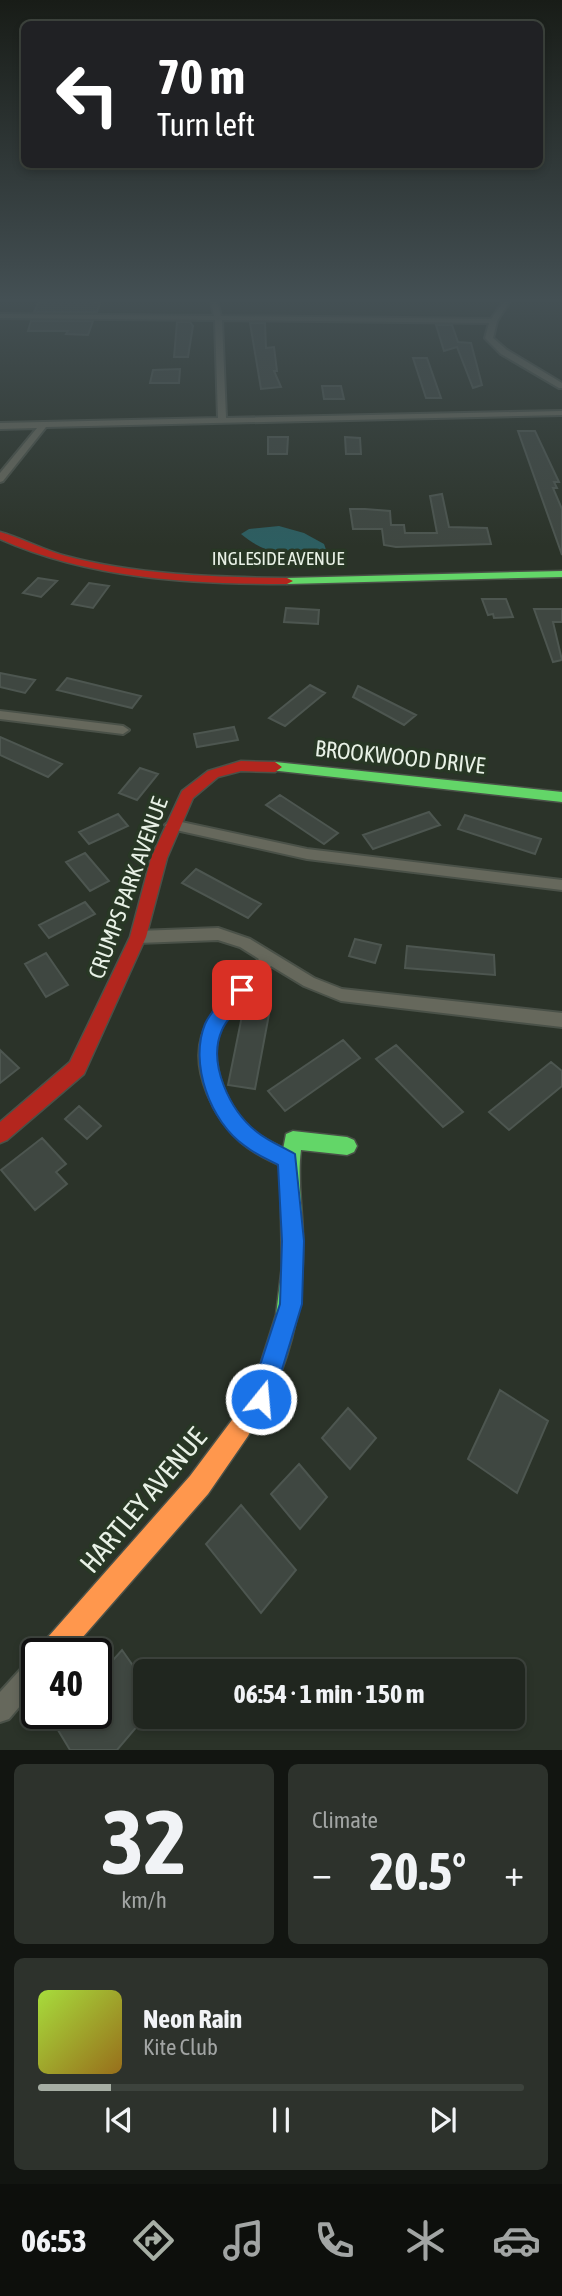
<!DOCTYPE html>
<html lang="en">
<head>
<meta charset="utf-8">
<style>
	body { margin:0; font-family:"Asap Condensed",sans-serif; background:#2d322c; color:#f1f3f6; height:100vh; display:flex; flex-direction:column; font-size:26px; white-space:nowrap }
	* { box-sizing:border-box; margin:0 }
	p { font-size:23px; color:#a2a5a4 }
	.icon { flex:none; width:38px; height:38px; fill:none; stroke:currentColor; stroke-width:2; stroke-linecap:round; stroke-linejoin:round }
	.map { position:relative; height:1750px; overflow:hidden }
	.side { display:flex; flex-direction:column; gap:14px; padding:14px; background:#121511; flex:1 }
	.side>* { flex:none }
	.banner { position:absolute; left:21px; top:21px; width:522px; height:147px; border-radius:10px; box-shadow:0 4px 10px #0003,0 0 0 2px #3d433d; background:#202124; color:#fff; overflow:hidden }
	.speed { position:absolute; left:21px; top:1638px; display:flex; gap:14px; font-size:35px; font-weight:700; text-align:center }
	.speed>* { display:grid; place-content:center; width:91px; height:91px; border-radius:50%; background:#20261f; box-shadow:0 4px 10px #0003,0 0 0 2px #3d433d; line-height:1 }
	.speed .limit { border:4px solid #111; border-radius:10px; background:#fff; color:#111 }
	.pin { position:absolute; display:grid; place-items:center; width:60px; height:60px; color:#fff; margin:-30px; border-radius:14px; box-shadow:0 4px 10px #0006 }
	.me { position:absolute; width:77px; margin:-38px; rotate:17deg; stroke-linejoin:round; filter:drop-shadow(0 0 5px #0008) }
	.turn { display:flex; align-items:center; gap:24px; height:147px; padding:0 21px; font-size:32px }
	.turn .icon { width:91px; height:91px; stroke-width:2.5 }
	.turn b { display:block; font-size:49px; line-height:60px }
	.big { font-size:52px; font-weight:700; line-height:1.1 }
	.side .tile { flex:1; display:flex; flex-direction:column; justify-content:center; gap:10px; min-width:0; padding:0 24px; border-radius:10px; background:#2d322c }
	.side .dial { align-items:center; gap:0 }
	.dial b { font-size:91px; line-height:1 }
	.song { display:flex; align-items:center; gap:21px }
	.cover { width:84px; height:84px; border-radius:10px; background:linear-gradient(135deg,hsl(80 70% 55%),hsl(40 70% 35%)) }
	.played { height:7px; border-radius:4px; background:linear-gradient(90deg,#a6aea4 15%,#3d433d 15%) }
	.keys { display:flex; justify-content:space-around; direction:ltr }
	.heat { display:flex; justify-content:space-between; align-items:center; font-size:38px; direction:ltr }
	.side .tiles { flex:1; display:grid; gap:14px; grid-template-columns:1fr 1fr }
	.tile:last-child { grid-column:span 2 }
	.trip { position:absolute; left:133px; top:1659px; width:392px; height:70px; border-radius:10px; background:#20261f; box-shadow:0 4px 10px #0003,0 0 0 2px #3d433d; font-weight:700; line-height:70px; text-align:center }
	.menu { display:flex; height:112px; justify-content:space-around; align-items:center; background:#0d0f0c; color:#a2a5a4 }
	.menu .icon { width:49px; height:49px }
	.menu .selected { color:#a6aea4 }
	.menu b { font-size:32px; color:#f1f3f6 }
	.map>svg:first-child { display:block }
</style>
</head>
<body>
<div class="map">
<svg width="562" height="1750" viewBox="0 0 562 1750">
	<rect width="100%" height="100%" fill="#2b3329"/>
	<path fill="#2d5e61" d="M279,526L304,533L324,544L328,555C294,557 268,557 241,534L249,529Z"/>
	<path fill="#3f4741" stroke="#4d5650" stroke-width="2" d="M47,301H88L100,303L97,312H34L38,303Z
		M31,321H93L88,335L66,334L68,331H28Z
		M177,322H190L193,326L188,357H174Z
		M250,323H265L266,348L274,347L277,371H274L281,387L261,389Z
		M436,325H452L458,342L471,343L482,385L473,388L457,347L444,351Z
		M413,358H427L441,398H426Z
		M180,369L179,383H150L153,370Z
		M322,386H341L344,399H324Z
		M518,431H535L559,482H554L557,488H553L562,509V555Z
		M268,437H288L287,454H268Z
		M345,437L360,438L361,454H346Z
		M442,494L449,527L487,528L491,544L396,547L384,545L382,529H353L350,509H365L390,511L391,525H404L405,533H437L430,496Z
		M38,578L57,581L41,597L23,593Z
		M89,583L109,586L93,608L72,604Z
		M482,599H506L513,617L494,618L493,614L488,615Z
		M286,608L319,610L318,624L284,622Z
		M534,609H562V622H553L562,660L553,662Z
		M0,673L35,680L25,693L0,687Z
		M67,678L141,696L132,708L57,690Z
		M310,685L325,693L285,726L269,718Z
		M358,686L416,715L404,725L353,697Z
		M234,727L238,740L197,747L194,734Z
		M0,737L62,764L48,777L0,755Z
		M140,768L158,774L137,800L119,793Z
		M280,795L338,833L324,844L266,805Z
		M429,812L440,825L373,849L363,835Z
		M118,814L128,826L89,844L79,832Z
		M465,815L541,839L535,854L458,829Z
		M85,853L109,881L90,891L66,862Z
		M196,869L261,904L248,918L182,883Z
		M85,902L95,914L49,938L39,925Z
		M355,939L381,945L375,963L349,956Z
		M407,946L494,955L495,975L405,968Z
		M46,953L68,985L46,997L25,964Z
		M244,1006L270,1009L255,1089L228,1085Z
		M343,1040L360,1058L285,1111L268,1091Z
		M396,1045L463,1112L443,1127L376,1059Z
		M0,1050L19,1068L0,1083Z
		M551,1062L562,1071V1086L509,1130L489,1112Z
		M79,1106L101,1126L87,1139L65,1119Z
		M42,1138L66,1164L56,1172L67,1184L35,1210L1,1170Z
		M500,1390L548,1421L517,1493L468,1459Z
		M348,1408L376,1438L350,1469L322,1438Z
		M299,1464L327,1497L300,1529L271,1494Z
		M241,1505L296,1570L261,1613L206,1544Z
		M122,1650L143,1680L137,1687L145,1699V1717L117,1750H70L55,1725L65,1713H96V1679Z"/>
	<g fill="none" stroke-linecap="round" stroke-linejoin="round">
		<defs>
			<path id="street" d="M211,301H217L221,316L491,319L504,301H510L497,321L493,338L507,350L562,383V388H559L501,354L485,338L489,323L222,320L226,418L562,411V415L46,427L3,481L0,482V473L37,428L0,429V423L218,418L215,320L0,318V314L214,316Z
				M0,711L123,726L129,730L123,734L0,719Z
				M172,820L307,849L562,880V890L307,859L167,828L165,825Z
				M218,928L250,939L314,978L342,989L562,1013V1027L341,1001L304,986L271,966C255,985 234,1003 222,1026C205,1061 227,1110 256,1133C267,1142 282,1147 294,1154L297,1160L294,1166L288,1168C273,1162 254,1153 241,1142C215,1119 191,1072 202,1036C212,1005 238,983 259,959L240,947L218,940L138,943L133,941L131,937L133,933L138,931Z
				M37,1656V1686L9,1719L0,1722V1692L29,1660Z"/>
			<path id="fast" d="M562,571V577L287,584L281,581L287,578Z
				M275,762L562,792V802L270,770L268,767L270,764Z
				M293,1131L347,1137L354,1140L357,1146L354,1152L347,1155L301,1150C297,1180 303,1211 303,1241C304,1297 293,1352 268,1402C261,1416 254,1434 240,1440L232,1436L228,1428L256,1378L276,1315L282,1266L280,1165L286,1134Z"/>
			<path id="slow" d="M240,1416L248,1420L252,1428L248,1436L208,1494L68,1654H37L41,1645L190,1476L232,1420Z"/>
			<path id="jam" d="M0,532C22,538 43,550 66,556C137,575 214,577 287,578L293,581L287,584C190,584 90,579 0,539Z
				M241,761L275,762L282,767L275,772L241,771L218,777L193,798L167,858L146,937L84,1074L7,1140L0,1143V1122L70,1062L130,937L151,858L182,791L208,771Z"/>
		</defs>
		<use href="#street" stroke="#4a5148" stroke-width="4"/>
		<use href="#fast" stroke="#4a5148" stroke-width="3"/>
		<use href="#slow" stroke="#4a5148" stroke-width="3"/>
		<use href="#jam" stroke="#4a5148" stroke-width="3"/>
		<use href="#street" fill="#66685c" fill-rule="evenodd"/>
		<use href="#fast" fill="#63d668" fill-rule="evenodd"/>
		<use href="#slow" fill="#ff974d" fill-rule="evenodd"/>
		<use href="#jam" fill="#b3261e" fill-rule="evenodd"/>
	</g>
	<linearGradient id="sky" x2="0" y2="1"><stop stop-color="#181c17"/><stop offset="0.55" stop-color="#445054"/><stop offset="1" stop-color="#445054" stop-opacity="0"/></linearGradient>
	<rect width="562" height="546" fill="url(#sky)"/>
	<path fill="#1a73e8" stroke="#114b97" stroke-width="2" d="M242,983L251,990C244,1005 228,1015 222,1030C207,1063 230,1111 257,1132C268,1141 283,1147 295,1154L304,1241L302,1304L273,1399L269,1408L261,1411L253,1408L249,1399L280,1304L282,1241L278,1165C267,1159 255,1154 245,1146C210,1122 189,1063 205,1024C211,1010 226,997 236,985Z"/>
	<g text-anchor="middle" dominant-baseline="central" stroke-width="7" stroke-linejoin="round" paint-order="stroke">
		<g font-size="19" fill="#e8f1e6" stroke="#283725">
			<text x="278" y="558">INGLESIDE AVENUE</text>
		</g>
		<g font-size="23" fill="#e8f1e6" stroke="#283725">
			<text transform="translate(400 757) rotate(6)">BROOKWOOD DRIVE</text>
			<text transform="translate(128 888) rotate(-70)">CRUMPS PARK AVENUE</text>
		</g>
		<g font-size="28" fill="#e8f1e6" stroke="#283725">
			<text transform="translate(143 1500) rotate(-50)">HARTLEY AVENUE</text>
		</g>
	</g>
</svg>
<div class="speed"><div class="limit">40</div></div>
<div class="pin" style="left:242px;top:990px;background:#d93025"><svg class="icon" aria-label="arrive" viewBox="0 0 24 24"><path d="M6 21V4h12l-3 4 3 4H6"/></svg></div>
<svg class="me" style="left:261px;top:1399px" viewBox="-20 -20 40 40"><circle r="17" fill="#1a73e8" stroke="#fff" stroke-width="3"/><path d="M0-11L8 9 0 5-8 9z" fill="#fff"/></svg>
<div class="trip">06:54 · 1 min · 150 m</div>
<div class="banner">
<div class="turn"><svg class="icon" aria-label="left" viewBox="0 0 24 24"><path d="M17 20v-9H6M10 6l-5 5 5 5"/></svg><div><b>70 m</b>Turn left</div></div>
</div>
</div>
<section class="side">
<div class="tiles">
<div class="tile dial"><b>32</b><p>km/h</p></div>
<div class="tile"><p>Climate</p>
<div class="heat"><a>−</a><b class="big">20.5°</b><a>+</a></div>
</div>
<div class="tile">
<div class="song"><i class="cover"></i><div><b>Neon Rain</b><p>Kite Club</p></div></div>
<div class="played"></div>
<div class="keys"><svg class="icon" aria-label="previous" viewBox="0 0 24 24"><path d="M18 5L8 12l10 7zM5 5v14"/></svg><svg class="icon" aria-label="pause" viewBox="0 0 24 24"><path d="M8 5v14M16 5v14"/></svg><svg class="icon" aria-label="next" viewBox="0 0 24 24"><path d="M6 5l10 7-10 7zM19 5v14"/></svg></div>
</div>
</div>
</section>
<nav class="menu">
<b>06:53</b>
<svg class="icon selected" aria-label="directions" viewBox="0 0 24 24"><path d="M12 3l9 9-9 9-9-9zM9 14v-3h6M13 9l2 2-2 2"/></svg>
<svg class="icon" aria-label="music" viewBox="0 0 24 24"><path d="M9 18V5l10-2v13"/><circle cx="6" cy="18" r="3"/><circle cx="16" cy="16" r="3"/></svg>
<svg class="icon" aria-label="phone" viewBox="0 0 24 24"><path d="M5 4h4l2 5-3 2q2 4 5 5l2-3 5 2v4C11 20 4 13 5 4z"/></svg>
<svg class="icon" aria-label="climate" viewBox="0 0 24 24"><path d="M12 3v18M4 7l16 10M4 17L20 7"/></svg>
<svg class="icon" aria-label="car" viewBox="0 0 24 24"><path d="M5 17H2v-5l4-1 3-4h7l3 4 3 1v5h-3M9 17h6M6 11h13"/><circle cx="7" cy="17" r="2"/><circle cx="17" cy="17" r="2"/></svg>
</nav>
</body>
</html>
